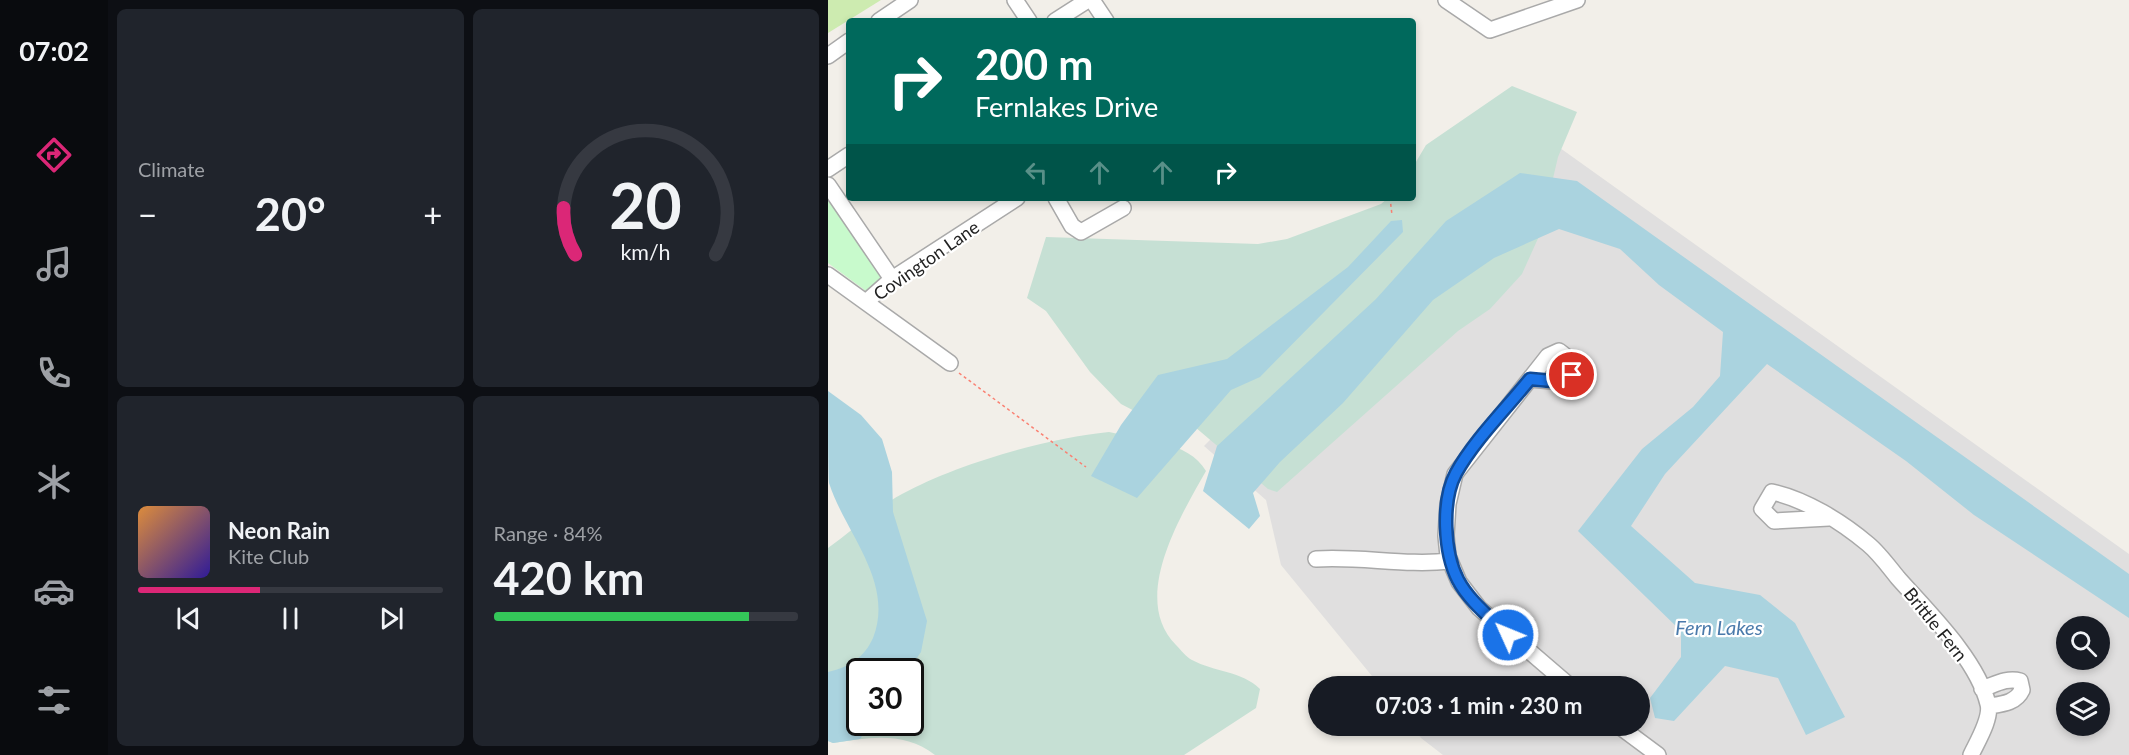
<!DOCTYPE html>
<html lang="en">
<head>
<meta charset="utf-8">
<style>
	body { margin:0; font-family:Lato,sans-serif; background:#20242c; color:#f1f3f6; height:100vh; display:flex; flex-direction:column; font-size:22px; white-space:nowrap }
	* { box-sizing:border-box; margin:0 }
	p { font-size:20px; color:#9ea1a6 }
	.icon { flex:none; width:33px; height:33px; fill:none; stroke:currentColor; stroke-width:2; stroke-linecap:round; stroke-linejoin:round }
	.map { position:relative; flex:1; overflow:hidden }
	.side { display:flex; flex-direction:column; gap:9px; padding:9px; background:#0d0f14; width:720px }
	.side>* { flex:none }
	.top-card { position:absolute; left:18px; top:18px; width:570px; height:183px; border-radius:6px; box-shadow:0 3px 9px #0003; background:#00695c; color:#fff; overflow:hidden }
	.buttons { position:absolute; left:1228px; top:616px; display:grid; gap:12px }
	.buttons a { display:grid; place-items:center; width:54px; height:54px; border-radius:50%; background:#171b24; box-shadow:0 3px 9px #0003; font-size:30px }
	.speed { position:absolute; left:18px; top:658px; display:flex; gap:12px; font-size:30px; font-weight:700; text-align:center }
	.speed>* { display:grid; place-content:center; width:78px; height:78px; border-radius:50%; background:#171b24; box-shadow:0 3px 9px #0003; line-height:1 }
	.speed .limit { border:3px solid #111; border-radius:9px; background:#fff; color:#111 }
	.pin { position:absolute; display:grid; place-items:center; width:51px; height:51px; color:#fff; margin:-26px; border:3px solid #fff; border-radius:50%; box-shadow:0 2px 6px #0007 }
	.me { position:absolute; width:66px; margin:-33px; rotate:314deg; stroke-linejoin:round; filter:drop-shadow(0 0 4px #0008) }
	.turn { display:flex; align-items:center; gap:21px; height:126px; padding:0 30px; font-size:27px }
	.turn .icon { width:78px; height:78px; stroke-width:2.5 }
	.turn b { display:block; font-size:42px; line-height:51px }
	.lanes { display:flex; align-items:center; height:57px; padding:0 30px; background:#0003; justify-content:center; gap:30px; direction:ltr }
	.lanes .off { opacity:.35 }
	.big { font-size:45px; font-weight:700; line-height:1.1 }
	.side .widget { flex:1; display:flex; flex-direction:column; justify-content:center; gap:9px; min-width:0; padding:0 21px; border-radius:9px; background:#20242c }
	.side .dial { align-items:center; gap:0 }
	.dial svg { height:156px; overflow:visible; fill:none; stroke:#363941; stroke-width:7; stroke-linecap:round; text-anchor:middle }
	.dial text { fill:#f1f3f6; stroke:none }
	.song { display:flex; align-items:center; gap:18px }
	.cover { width:72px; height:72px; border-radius:9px; background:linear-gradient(135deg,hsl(30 70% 55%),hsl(250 70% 35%)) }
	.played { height:6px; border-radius:3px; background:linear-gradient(90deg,#db2777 40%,#363941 40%) }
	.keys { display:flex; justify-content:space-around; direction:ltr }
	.heat { display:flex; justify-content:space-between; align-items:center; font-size:33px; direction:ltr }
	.charge { height:9px; border-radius:4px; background:linear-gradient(90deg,#34c759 84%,#363941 0) }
	.side .tiles { flex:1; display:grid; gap:9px; grid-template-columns:repeat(2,1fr) }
	.trip { position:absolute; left:480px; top:676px; width:342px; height:60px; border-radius:30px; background:#171b24; box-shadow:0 3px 9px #0003; font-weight:700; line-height:60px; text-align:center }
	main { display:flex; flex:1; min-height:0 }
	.menu { display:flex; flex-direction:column; width:108px; justify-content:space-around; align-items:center; background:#090b0e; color:#9ea1a6 }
	.menu .icon { width:42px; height:42px }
	.menu .current { color:#db2777 }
	.menu b { font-size:27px; color:#f1f3f6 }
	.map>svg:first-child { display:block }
</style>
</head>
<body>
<main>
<nav class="menu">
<b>07:02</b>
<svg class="icon current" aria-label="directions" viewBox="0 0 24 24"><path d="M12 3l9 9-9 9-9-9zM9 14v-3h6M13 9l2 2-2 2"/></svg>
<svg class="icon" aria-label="music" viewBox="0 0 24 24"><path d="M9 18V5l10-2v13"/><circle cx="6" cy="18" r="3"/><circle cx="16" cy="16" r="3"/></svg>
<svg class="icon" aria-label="phone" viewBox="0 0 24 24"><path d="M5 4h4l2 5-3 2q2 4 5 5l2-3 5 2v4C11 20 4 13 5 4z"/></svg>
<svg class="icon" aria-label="climate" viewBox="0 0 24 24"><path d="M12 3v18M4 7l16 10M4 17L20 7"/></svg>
<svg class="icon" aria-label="car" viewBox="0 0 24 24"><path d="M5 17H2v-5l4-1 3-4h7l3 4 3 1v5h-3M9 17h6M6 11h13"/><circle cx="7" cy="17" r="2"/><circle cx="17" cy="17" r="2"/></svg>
<svg class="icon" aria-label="filters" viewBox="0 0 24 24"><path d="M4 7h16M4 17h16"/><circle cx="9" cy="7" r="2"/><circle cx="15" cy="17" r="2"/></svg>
</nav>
<section class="side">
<div class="tiles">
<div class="widget"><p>Climate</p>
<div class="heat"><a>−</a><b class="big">20°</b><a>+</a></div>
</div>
<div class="widget dial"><svg viewBox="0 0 100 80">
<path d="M14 69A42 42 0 1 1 86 69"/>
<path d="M14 69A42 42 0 0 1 8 45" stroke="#db2777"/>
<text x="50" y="56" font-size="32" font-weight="700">20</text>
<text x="50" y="72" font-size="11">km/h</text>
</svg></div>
<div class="widget">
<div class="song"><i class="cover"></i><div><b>Neon Rain</b><p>Kite Club</p></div></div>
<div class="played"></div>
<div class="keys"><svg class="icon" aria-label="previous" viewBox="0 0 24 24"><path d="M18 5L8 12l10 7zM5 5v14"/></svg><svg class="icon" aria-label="pause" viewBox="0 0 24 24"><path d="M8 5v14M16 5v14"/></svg><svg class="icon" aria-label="next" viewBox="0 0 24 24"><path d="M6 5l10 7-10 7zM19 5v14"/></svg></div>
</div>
<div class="widget"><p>Range · 84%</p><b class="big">420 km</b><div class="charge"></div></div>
</div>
</section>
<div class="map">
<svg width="1301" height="755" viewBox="0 0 1301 755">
	<rect width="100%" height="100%" fill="#f2efe9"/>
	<path fill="#e0dfdf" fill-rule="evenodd" d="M697,123L1301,554V755H615L593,738L584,726H812V687H553L453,565L438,500L376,446ZM1239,627H1272V660H1239ZM1239,693H1272V726H1239Z"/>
	<path fill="#cdebb0" d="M0,0H53L0,33Z"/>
	<path fill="#c6e0d4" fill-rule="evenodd" d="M684,86L749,112L730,157L712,234L694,274L662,309L630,331L449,492L440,489L367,427L318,417L293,404L262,372L218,311L199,298L218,237L430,244L459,239L553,204L560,198H585V167L598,145Z
		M281,432C312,439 361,441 378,471C352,517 302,599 348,645C353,650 358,657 364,660C386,672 414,671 432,689L428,708L356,755H107C77,731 41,737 5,743L0,741V548C24,531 48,508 74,494C129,464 219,438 281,432ZM32,672H82V723H32Z"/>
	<path fill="#c8facc" d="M0,198L55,280L38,291L0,263Z"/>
	<path fill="#aad3df" d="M692,173L749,181L1301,574V618L1146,515L1078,461L939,364L837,474L803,526L867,583L932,595L967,623L1017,717L978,735L950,678L897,666L846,721L827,718L822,698L853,657V631L750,531L814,449L865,407L892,376L895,332L831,285L792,249L731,229L666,258L605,300L515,403L452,462L425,493L432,516L421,529L375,491L389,446L548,299L618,221Z
		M574,220L575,232L432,377L403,390L309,498L263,476L293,425L330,375L399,359L520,267L563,221Z
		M0,391L33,415L54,439L64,472L65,512L99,621L93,652L79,672H32V723H43L32,739L5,743L0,741V672C21,667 36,658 45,638C67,582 17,533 1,483C0,467 0,412 0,391Z"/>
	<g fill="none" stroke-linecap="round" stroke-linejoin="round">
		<defs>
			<path id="minor" d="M187,0L201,21
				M264,0L278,21
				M618,0L662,30L749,0
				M51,21L82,0
				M227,21L260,0
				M0,56L21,41
				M0,169L21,155
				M0,185L64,279
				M228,198L244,226L253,232L295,208
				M0,275L122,363
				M38,302L64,279L189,198
				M702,379L735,382L744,375L745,362L731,351L720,356L627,474L620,504L618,536L620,556L631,582L651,608L743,687
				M1001,518L946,521L934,509L944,492C977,499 1014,522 1040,544C1051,553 1061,567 1070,578C1100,612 1149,659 1160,704C1164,718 1149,742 1143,755
				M488,559C533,556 577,566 622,561
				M1154,689C1166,685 1179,677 1192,681L1194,690C1188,703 1174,704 1161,706
				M791,726L830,755"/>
		</defs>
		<use href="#minor" stroke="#a9a9a9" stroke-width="18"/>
		<path stroke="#fa8072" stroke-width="1.5" stroke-dasharray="3 3" stroke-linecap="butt" d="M562,198L564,215
			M131,373L258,467"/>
		<use href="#minor" stroke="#fff" stroke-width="15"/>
	</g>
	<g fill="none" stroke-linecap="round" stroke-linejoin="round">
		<defs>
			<path id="route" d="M680,635C663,618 641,601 630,580C616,553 613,501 628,473C647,439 678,409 702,379L735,382L744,375"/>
		</defs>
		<use href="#route" stroke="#114b97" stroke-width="15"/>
		<use href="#route" stroke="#1a73e8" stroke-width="10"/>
	</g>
	<g text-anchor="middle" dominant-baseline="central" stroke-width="4.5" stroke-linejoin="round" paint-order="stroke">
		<g font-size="18" fill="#222" stroke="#fff">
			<text transform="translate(98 260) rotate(-35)">Covington Lane</text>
			<text transform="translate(1108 624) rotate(51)">Brittle Fern</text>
		</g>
		<g font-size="20" font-style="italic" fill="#4a7aab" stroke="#fff">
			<text x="891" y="627">Fern Lakes</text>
		</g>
	</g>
</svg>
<div class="buttons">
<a><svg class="icon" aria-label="search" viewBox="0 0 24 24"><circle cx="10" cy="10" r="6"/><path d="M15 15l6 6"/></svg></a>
<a><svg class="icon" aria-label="layers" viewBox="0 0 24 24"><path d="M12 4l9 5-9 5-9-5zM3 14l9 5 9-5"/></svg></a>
</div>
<div class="speed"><div class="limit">30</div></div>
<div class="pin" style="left:744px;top:375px;background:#d93025"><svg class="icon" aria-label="arrive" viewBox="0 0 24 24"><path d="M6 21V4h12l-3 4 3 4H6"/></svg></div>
<svg class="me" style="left:680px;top:635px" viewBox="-20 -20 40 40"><circle r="17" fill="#1a73e8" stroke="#fff" stroke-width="3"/><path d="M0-11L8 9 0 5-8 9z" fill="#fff"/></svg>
<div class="trip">07:03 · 1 min · 230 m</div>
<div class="top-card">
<div class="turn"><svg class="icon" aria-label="right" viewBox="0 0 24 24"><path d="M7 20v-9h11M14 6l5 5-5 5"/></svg><div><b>200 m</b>Fernlakes Drive</div></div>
<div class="lanes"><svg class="icon off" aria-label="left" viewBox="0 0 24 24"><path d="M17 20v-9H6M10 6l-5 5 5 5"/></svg><svg class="icon off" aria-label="ahead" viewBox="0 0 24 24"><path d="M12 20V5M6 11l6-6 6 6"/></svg><svg class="icon off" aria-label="ahead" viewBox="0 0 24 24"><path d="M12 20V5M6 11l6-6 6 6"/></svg><svg class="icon" aria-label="right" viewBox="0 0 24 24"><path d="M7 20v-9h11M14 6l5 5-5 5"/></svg></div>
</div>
</div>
</main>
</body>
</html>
